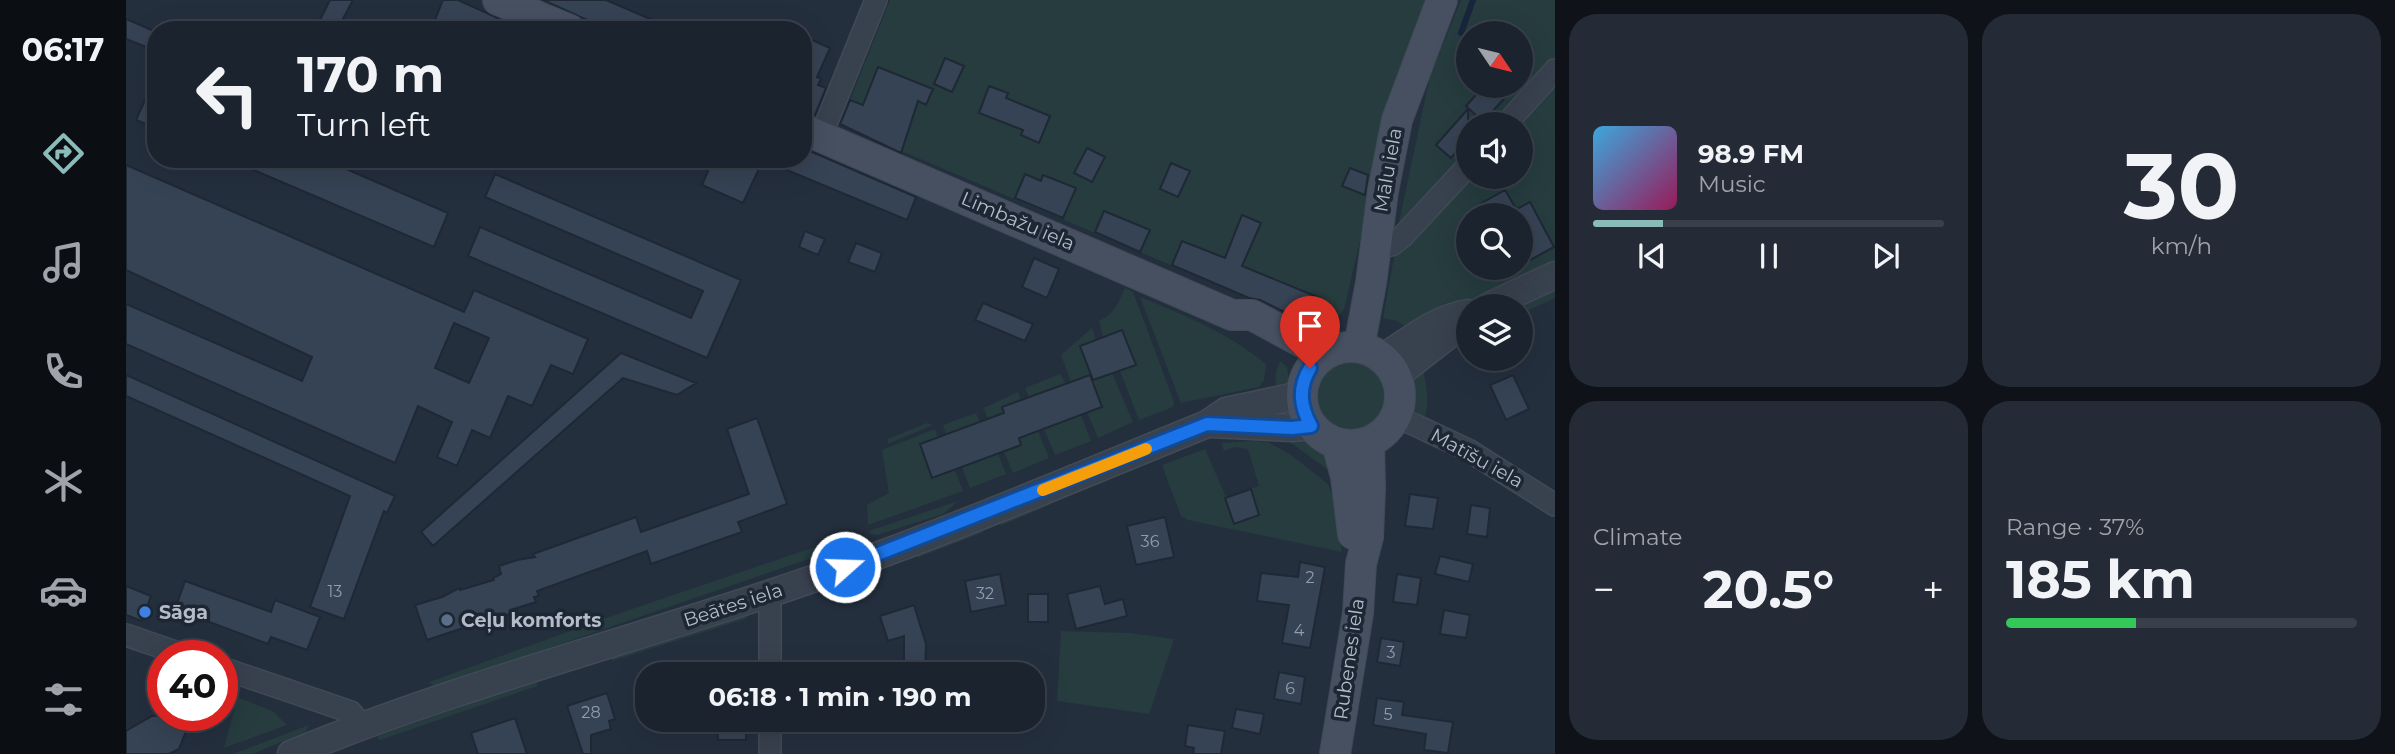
<!DOCTYPE html>
<html lang="en">
<head>
<meta charset="utf-8">
<style>
	body { margin:0; font-family:Montserrat,sans-serif; background:#242b36; color:#f1f3f6; height:100vh; display:flex; flex-direction:column; font-size:26px; white-space:nowrap }
	* { box-sizing:border-box; margin:0 }
	p { font-size:23px; color:#a0a4aa }
	.icon { flex:none; width:38px; height:38px; fill:none; stroke:currentColor; stroke-width:2; stroke-linecap:round; stroke-linejoin:round }
	.map { position:relative; flex:1; overflow:hidden }
	.sheet { display:flex; flex-direction:column; gap:14px; padding:14px; background:#0f1319; width:840px }
	.sheet>* { flex:none }
	.top-card { position:absolute; left:21px; top:21px; width:665px; height:147px; border-radius:28px; box-shadow:0 7px 28px #0002,0 0 0 2px #39404a; background:#1b232e; color:#f1f3f6; overflow:hidden }
	.needle { width:46px; rotate:125deg }
	.fabs { position:absolute; left:1330px; top:21px; display:grid; gap:14px }
	.fabs a { display:grid; place-items:center; width:77px; height:77px; border-radius:50%; background:#1b232e; box-shadow:0 7px 28px #0002,0 0 0 2px #39404a; font-size:35px }
	.speed { position:absolute; left:21px; top:640px; display:flex; gap:14px; font-size:35px; font-weight:700; text-align:center }
	.speed>* { display:grid; place-content:center; width:91px; height:91px; border-radius:50%; background:#1b232e; box-shadow:0 7px 28px #0002,0 0 0 2px #39404a; line-height:1 }
	.speed .limit { border:10px solid #d22; background:#fff; color:#111 }
	.pin { position:absolute; display:grid; place-items:center; width:60px; height:60px; color:#fff; margin:-72px -30px; border-radius:50% 50% 50% 0; rotate:-45deg; box-shadow:0 0 7px #0007 }
	.pin .icon { rotate:45deg }
	.me { position:absolute; width:77px; margin:-38px; rotate:70deg; stroke-linejoin:round; filter:drop-shadow(0 0 5px #0008) }
	.turn { display:flex; align-items:center; gap:24px; height:147px; padding:0 35px; font-size:32px }
	.turn .icon { width:91px; height:91px; stroke-width:2.5 }
	.turn b { display:block; font-size:49px; line-height:60px }
	.big { font-size:52px; font-weight:700; line-height:1.1 }
	.sheet .tile { flex:1; display:flex; flex-direction:column; justify-content:center; gap:10px; min-width:0; padding:0 24px; border-radius:28px; background:#242b36 }
	.sheet .dial { align-items:center; gap:0 }
	.dial b { font-size:91px; line-height:1 }
	.song { display:flex; align-items:center; gap:21px }
	.cover { width:84px; height:84px; border-radius:10px; background:linear-gradient(135deg,hsl(200 70% 55%),hsl(330 70% 35%)) }
	.played { height:7px; border-radius:4px; background:linear-gradient(90deg,#8bbbb9 20%,#39404a 20%) }
	.keys { display:flex; justify-content:space-around; direction:ltr }
	.heat { display:flex; justify-content:space-between; align-items:center; font-size:38px; direction:ltr }
	.charge { height:10px; border-radius:5px; background:linear-gradient(90deg,#34c759 37%,#39404a 0) }
	.sheet .tiles { flex:1; display:grid; gap:14px; grid-template-columns:repeat(2,1fr) }
	.trip { position:absolute; left:509px; top:662px; width:410px; height:70px; border-radius:28px; background:#1b232e; box-shadow:0 7px 28px #0002,0 0 0 2px #39404a; font-weight:700; line-height:70px; text-align:center }
	main { display:flex; flex:1; min-height:0 }
	.menu { display:flex; flex-direction:column; width:126px; justify-content:space-around; align-items:center; background:#0b0e12; color:#a0a4aa }
	.menu .icon { width:49px; height:49px }
	.menu .active { color:#8bbbb9 }
	.menu b { font-size:32px; color:#f1f3f6 }
	.map>svg:first-child { display:block }
</style>
</head>
<body>
<main>
<nav class="menu">
<b>06:17</b>
<svg class="icon active" aria-label="directions" viewBox="0 0 24 24"><path d="M12 3l9 9-9 9-9-9zM9 14v-3h6M13 9l2 2-2 2"/></svg>
<svg class="icon" aria-label="music" viewBox="0 0 24 24"><path d="M9 18V5l10-2v13"/><circle cx="6" cy="18" r="3"/><circle cx="16" cy="16" r="3"/></svg>
<svg class="icon" aria-label="phone" viewBox="0 0 24 24"><path d="M5 4h4l2 5-3 2q2 4 5 5l2-3 5 2v4C11 20 4 13 5 4z"/></svg>
<svg class="icon" aria-label="climate" viewBox="0 0 24 24"><path d="M12 3v18M4 7l16 10M4 17L20 7"/></svg>
<svg class="icon" aria-label="car" viewBox="0 0 24 24"><path d="M5 17H2v-5l4-1 3-4h7l3 4 3 1v5h-3M9 17h6M6 11h13"/><circle cx="7" cy="17" r="2"/><circle cx="17" cy="17" r="2"/></svg>
<svg class="icon" aria-label="filters" viewBox="0 0 24 24"><path d="M4 7h16M4 17h16"/><circle cx="9" cy="7" r="2"/><circle cx="15" cy="17" r="2"/></svg>
</nav>
<div class="map">
<svg width="1429" height="754" viewBox="0 0 1429 754">
	<rect width="100%" height="100%" fill="#242f3e"/>
	<path fill="#263c3f" fill-rule="evenodd" d="M764,0H1301L1266,104L1218,309L1204,328L1181,323L714,125Z
		M1335,0H1429V58L1371,124H1342V158L1271,232L1304,76ZM1342,33H1395V86H1342Z
		M1429,81V261L1284,330L1271,321L1257,318L1268,257L1348,177H1395V124H1393ZM1342,215H1395V268H1342Z
		M1429,287V298L1395,314V306H1387Z
		M999,288L1007,292L1048,402L1047,407L1013,420L994,371L1009,365L997,330L977,337L973,321C988,314 993,302 999,288Z
		M1014,297C1059,315 1102,333 1140,364L1138,380L1133,387L1055,403Z
		M966,328L970,340L955,346L965,375L945,382L935,355Z
		M1186 395a39 39 0 1 1 78 0a39 39 0 1 1-78 0Z
		M1154,361L1161,367L1163,383L1156,392L1151,394L1149,376Z
		M1295,364C1300,378 1304,402 1299,416C1274,409 1284,379 1295,364Z
		M986,373L1007,422L972,438L961,412L976,407L966,381Z
		M934,374L940,384L903,397L899,388Z
		M892,392L895,401L878,413L862,419L858,408Z
		M850,413L854,422L820,434L817,425Z
		M955,415L965,441L929,455L918,429Z
		M801,423L807,425L762,444V439Z
		M809,429L812,438L794,445L806,478L829,470L837,491L742,525L741,505L763,493L756,450Z
		M912,431L923,458L887,473L878,452L895,445L893,438Z
		M1174,434C1198,444 1204,448 1208,474L1154,435Z
		M1128,441L1142,442L1165,455L1202,484L1208,499L1216,552L1062,520L1055,516L1036,465L1079,449L1100,497L1133,486L1122,449L1109,447L1098,451L1095,443Z
		M872,454L880,474L844,488L836,467Z
		M832,501L817,514L751,535L745,534L743,531Z
		M922,503L926,504L874,526L876,520Z
		M849,530L858,532L791,558L793,549Z
		M727,537L729,543L309,687L303,682L500,611L689,547Z
		M618,614L622,618L486,661V655Z
		M935,631L1003,633L1048,639L1023,714L931,701Z
		M404,682L411,683V686L254,740L252,739V736Z
		M112,697L148,712L161,725L98,748Z
		M183,725L180,732L126,754H107Z"/>
	<g fill="none" stroke-linecap="round" stroke-linejoin="round">
		<path stroke="#17263c" stroke-width="6" d="M1335,33L1347,0"/>
	</g>
	<path fill="#364354" stroke="#1f2835" stroke-width="2" fill-rule="evenodd" d="M204,0H227L211,30H189Z
		M317,0H332L398,30H333L309,20Z
		M417,0H480L550,30H483Z
		M0,19L30,32V51L0,39Z
		M677,36L704,48L691,77L695,79L692,85L700,88L689,115L677,112Z
		M819,58L838,66L826,92L808,84Z
		M752,67L807,89L800,105L792,101L775,153L714,124L724,100L737,105Z
		M30,76V128L10,120Z
		M863,86L882,93L880,98L924,116L913,143L895,135L897,130L853,113Z
		M1358,86H1376L1383,93L1357,122L1340,106Z
		M1342,109V138L1325,158L1310,145Z
		M677,148L790,197L781,220L637,160L617,203L576,185L587,159H677Z
		M961,148L979,157L966,182L948,173Z
		M102,159H197L322,213L308,247Z
		M1045,163L1064,171L1052,197L1034,189Z
		M0,165L338,312L348,290L462,339L447,374L425,365L406,406L382,396L364,438L346,430L331,466L311,457L326,422L292,406L269,463L0,344V304L176,381L186,357L0,270ZM328,323L363,338L343,383L309,368Z
		M1224,168L1242,175L1239,195L1216,186Z
		M369,174L615,280L581,358L342,256L354,227L565,318L577,291L359,197Z
		M899,174L915,181L917,175L950,188L937,218L889,198Z
		M1379,190L1389,207L1374,215H1361L1354,204Z
		M1404,202L1428,247L1395,265V215H1389L1387,211Z
		M978,211L1024,230L1014,252L969,232Z
		M1116,215L1135,223L1116,266L1194,298L1181,323L1134,300L1123,298L1046,265L1056,241L1099,258Z
		M679,231L699,239L692,255L673,247Z
		M730,243L756,253L749,272L722,262Z
		M908,258L933,269L921,298L896,287Z
		M857,303L907,324L899,341L849,320Z
		M996,330L1010,365L967,380L954,346Z
		M495,353L570,383L551,395L497,378L307,546L295,532Z
		M0,375L269,496L261,513L258,511L218,619L184,607L224,496L0,396Z
		M964,375L976,407L893,438L895,445L806,478L794,444L878,413L876,407Z
		M1387,375L1403,409L1380,420L1364,385Z
		M631,418L661,504L612,522L616,532L525,564L521,551L411,591L413,596L408,597L410,602L388,609L390,611L362,623L361,620L301,640L289,605L316,597L333,588L334,590L368,580L367,578L375,574L373,566L391,560L409,557L407,554L510,517L515,532L623,494L601,429Z
		M1125,489L1133,515L1108,524L1099,498Z
		M1284,494L1312,498L1307,529L1279,526Z
		M1345,505L1364,508L1361,537L1341,534Z
		M1039,517L1048,557L1010,565L1001,526Z
		M1314,556L1347,564L1343,582L1309,574Z
		M1174,562L1199,567L1184,648L1156,643L1163,605L1131,601L1135,573L1172,577Z
		M874,574L880,605L845,612L839,581Z
		M1271,574L1295,578L1291,605L1267,602Z
		M59,581L145,612L149,600L194,617L181,650L145,637L142,644L49,609Z
		M0,586L25,596L16,621L0,615Z
		M974,586L979,604L997,599L1001,616L950,629L941,594Z
		M902,594H922V622H902Z
		M788,605L800,644L799,674H778V636L762,641L754,616Z
		M1318,610L1344,615L1340,638L1314,634Z
		M1255,638L1278,642L1274,666L1251,662Z
		M1153,672L1179,677L1175,704L1148,699Z
		M481,693L489,719L483,721L485,729L465,735V754H457L441,706Z
		M1251,698L1278,702L1276,715L1327,722L1322,753L1298,750L1300,734L1247,725Z
		M1110,709L1138,714L1134,734L1106,728Z
		M26,716H66L53,749L43,754H0V731Z
		M389,718L401,754H352L345,733Z
		M591,720H620V740H592Z
		M1062,725L1099,731L1095,754H1067L1068,748L1059,746Z"/>
	<g fill="none" stroke-linecap="round" stroke-linejoin="round">
		<defs>
			<path id="minor" d="M1380,124L1429,70
				M695,136L750,0
				M1251,245H1266L1276,237L1342,166
				M1270,416L1342,450L1429,505
				M644,594V674
				M0,635L61,656
				M96,668L225,712L235,725
				M644,719V754"/>
			<path id="tertiary" d="M1363,306L1429,275
				M1257,357C1284,341 1309,318 1342,313
				M1270,376L1338,323
				M1086,424L1166,428L1185,426
				M165,754C320,690 483,647 642,594C791,545 936,483 1081,424L1100,411L1175,395"/>
			<path id="secondary" d="M372,0L444,30
				M677,129L1106,315H1126L1198,354
				M1176 396a49 49 0 1 1 98 0a49 49 0 1 1-98 0Z
				M1233,347L1245,283L1257,191L1271,120L1316,0
				M1211,443L1220,477L1227,534
				M1209,754L1232,613L1235,564L1242,537L1244,488L1243,442"/>
		</defs>
		<use href="#minor" stroke="#414a57" stroke-width="24"/>
		<use href="#tertiary" stroke="#414a57" stroke-width="29"/>
		<use href="#secondary" stroke="#414a57" stroke-width="32"/>
		<use href="#minor" stroke="#38414e" stroke-width="21"/>
		<use href="#tertiary" stroke="#38414e" stroke-width="26"/>
		<use href="#secondary" stroke="#465061" stroke-width="30"/>
	</g>
	<g fill="none" stroke-linecap="round" stroke-linejoin="round">
		<defs>
			<path id="route" d="M719,567L1081,424L1166,428L1185,426C1174,406 1172,388 1184,368"/>
		</defs>
		<use href="#route" stroke="#114b97" stroke-width="18"/>
		<use href="#route" stroke="#1a73e8" stroke-width="12"/>
		<path stroke="#f59e0b" stroke-width="12" d="M917,490L1020,449"/>
	</g>
	<circle fill="#3f7fe0" stroke="#1d2633" stroke-width="2.5" cx="19" cy="612" r="7"/>
	<circle fill="#5c6f8a" stroke="#1d2633" stroke-width="2.5" cx="321" cy="620" r="7"/>
	<g text-anchor="middle" dominant-baseline="central" stroke-width="7" stroke-linejoin="round" paint-order="stroke">
		<g font-size="16" fill="#929caa">
			<text x="1024" y="541">36</text>
			<text x="1184" y="577">2</text>
			<text x="209" y="591">13</text>
			<text x="859" y="593">32</text>
			<text x="1173" y="630">4</text>
			<text x="1265" y="652">3</text>
			<text x="1164" y="688">6</text>
			<text x="465" y="712">28</text>
			<text x="1262" y="714">5</text>
		</g>
		<g font-size="19" fill="#b4bcc9" stroke="#1d2633">
			<text transform="translate(1262 170) rotate(-80)">Mālu iela</text>
			<text transform="translate(892 221) rotate(23)">Limbažu iela</text>
			<text transform="translate(1351 458) rotate(29)">Matīšu iela</text>
			<text transform="translate(607 605) rotate(-18)">Beātes iela</text>
			<text transform="translate(1223 659) rotate(-82)">Rubenes iela</text>
		</g>
		<g font-size="19" font-weight="bold" fill="#b4bcc9" stroke="#1d2633" text-anchor="start">
			<text x="33" y="612">Sāga</text>
			<text x="335" y="620">Ceļu komforts</text>
		</g>
	</g>
</svg>
<div class="fabs">
<a><svg class="needle" viewBox="-14 -14 28 28"><path d="M0-13l5 13h-10z" fill="#e53935"/><path d="M0 13l5-13h-10z" fill="#a0a4aa"/></svg></a>
<a><svg class="icon" aria-label="sound" viewBox="0 0 24 24"><path d="M4 9h4l5-4v14l-5-4H4zM17 9q2 3 0 6"/></svg></a>
<a><svg class="icon" aria-label="search" viewBox="0 0 24 24"><circle cx="10" cy="10" r="6"/><path d="M15 15l6 6"/></svg></a>
<a><svg class="icon" aria-label="layers" viewBox="0 0 24 24"><path d="M12 4l9 5-9 5-9-5zM3 14l9 5 9-5"/></svg></a>
</div>
<div class="speed"><div class="limit">40</div></div>
<div class="pin" style="left:1184px;top:368px;background:#d93025"><svg class="icon" aria-label="arrive" viewBox="0 0 24 24"><path d="M6 21V4h12l-3 4 3 4H6"/></svg></div>
<svg class="me" style="left:719px;top:567px" viewBox="-20 -20 40 40"><circle r="17" fill="#1a73e8" stroke="#fff" stroke-width="3"/><path d="M0-11L8 9 0 5-8 9z" fill="#fff"/></svg>
<div class="trip">06:18 · 1 min · 190 m</div>
<div class="top-card">
<div class="turn"><svg class="icon" aria-label="left" viewBox="0 0 24 24"><path d="M17 20v-9H6M10 6l-5 5 5 5"/></svg><div><b>170 m</b>Turn left</div></div>
</div>
</div>
<section class="sheet">
<div class="tiles">
<div class="tile">
<div class="song"><i class="cover"></i><div><b>98.9 FM</b><p>Music</p></div></div>
<div class="played"></div>
<div class="keys"><svg class="icon" aria-label="previous" viewBox="0 0 24 24"><path d="M18 5L8 12l10 7zM5 5v14"/></svg><svg class="icon" aria-label="pause" viewBox="0 0 24 24"><path d="M8 5v14M16 5v14"/></svg><svg class="icon" aria-label="next" viewBox="0 0 24 24"><path d="M6 5l10 7-10 7zM19 5v14"/></svg></div>
</div>
<div class="tile dial"><b>30</b><p>km/h</p></div>
<div class="tile"><p>Climate</p>
<div class="heat"><a>−</a><b class="big">20.5°</b><a>+</a></div>
</div>
<div class="tile"><p>Range · 37%</p><b class="big">185 km</b><div class="charge"></div></div>
</div>
</section>
</main>
</body>
</html>
